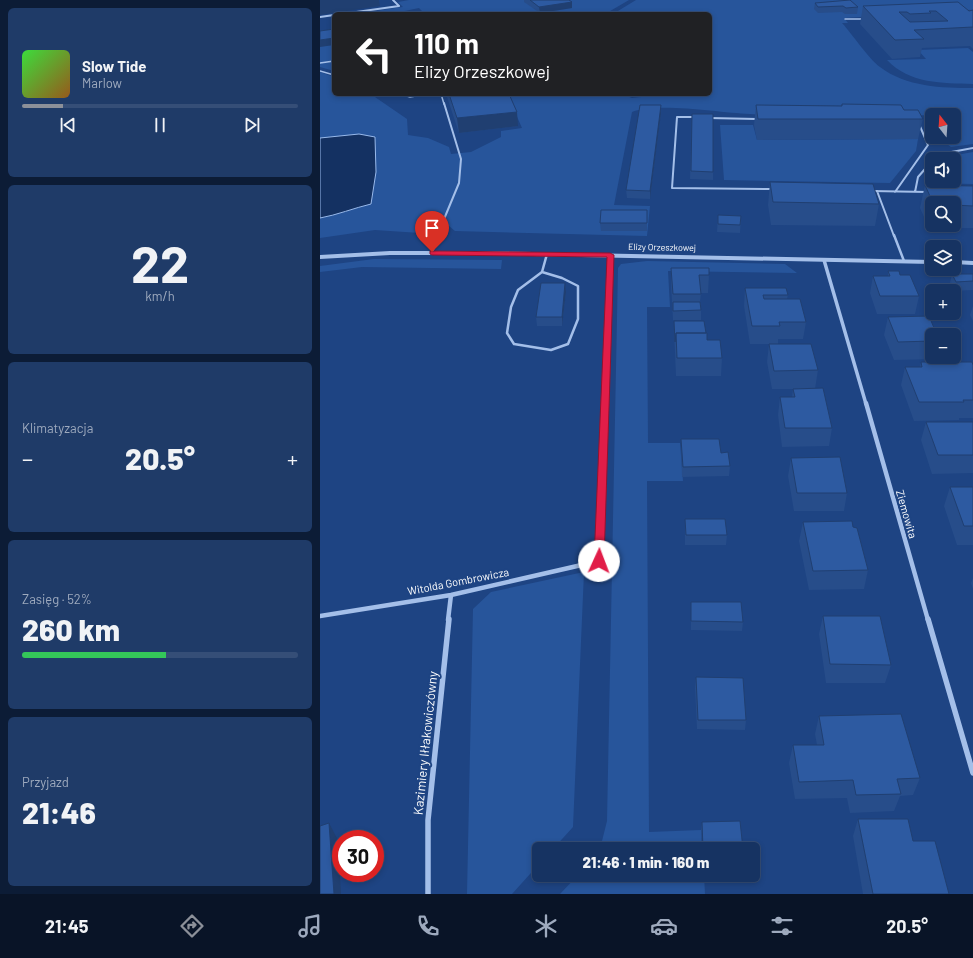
<!DOCTYPE html>
<html lang="pl">
<head>
<meta charset="utf-8">
<style>
	body { margin:0; font-family:Barlow,sans-serif; background:#1f3b68; color:#f1f3f6; height:100vh; display:flex; flex-direction:column; font-size:15px; white-space:nowrap }
	* { box-sizing:border-box; margin:0 }
	p { font-size:13px; color:#9eaabe }
	.icon { flex:none; width:22px; height:22px; fill:none; stroke:currentColor; stroke-width:2; stroke-linecap:round; stroke-linejoin:round }
	.map { position:relative; flex:1; overflow:hidden }
	.drawer { display:flex; flex-direction:column; gap:8px; padding:8px; background:#0c1c36; width:320px }
	.drawer>* { flex:none }
	.hud { position:absolute; left:12px; top:12px; width:380px; height:84px; border-radius:6px; box-shadow:0 2px 6px #0003,0 0 0 1px #354e77; background:#202124; color:#fff; overflow:hidden }
	.needle { width:26px; rotate:343deg }
	.tools { position:absolute; left:605px; top:108px; display:grid; gap:8px }
	.tools a { display:grid; place-items:center; width:36px; height:36px; border-radius:6px; background:#163362; box-shadow:0 2px 6px #0003,0 0 0 1px #354e77; font-size:20px }
	.speed { position:absolute; left:12px; top:830px; display:flex; gap:8px; font-size:20px; font-weight:700; text-align:center }
	.speed>* { display:grid; place-content:center; width:52px; height:52px; border-radius:50%; background:#163362; box-shadow:0 2px 6px #0003,0 0 0 1px #354e77; line-height:1 }
	.speed .limit { border:6px solid #d22; background:#fff; color:#111 }
	.pin { position:absolute; display:grid; place-items:center; width:34px; height:34px; color:#fff; margin:-41px -17px; border-radius:50% 50% 50% 0; rotate:-45deg; box-shadow:0 0 4px #0007 }
	.pin .icon { rotate:45deg }
	.me { position:absolute; width:44px; margin:-22px; rotate:2deg; stroke-linejoin:round; filter:drop-shadow(0 0 3px #0008) }
	.turn { display:flex; align-items:center; gap:14px; height:84px; padding:0 16px; font-size:18px }
	.turn .icon { width:52px; height:52px; stroke-width:2.5 }
	.turn b { display:block; font-size:28px; line-height:34px }
	.big { font-size:30px; font-weight:800; line-height:1.1 }
	.drawer .widget { flex:1; display:flex; flex-direction:column; justify-content:center; gap:6px; min-width:0; padding:0 14px; border-radius:6px; background:#1f3b68 }
	.drawer .dial { align-items:center; gap:0 }
	.dial b { font-size:52px; line-height:1 }
	.song { display:flex; align-items:center; gap:12px }
	.cover { width:48px; height:48px; border-radius:6px; background:linear-gradient(135deg,hsl(120 70% 55%),hsl(30 70% 35%)) }
	.played { height:4px; border-radius:2px; background:linear-gradient(90deg,#8c9099 15%,#354e77 15%) }
	.keys { display:flex; justify-content:space-around; direction:ltr }
	.heat { display:flex; justify-content:space-between; align-items:center; font-size:22px; direction:ltr }
	.charge { height:6px; border-radius:3px; background:linear-gradient(90deg,#34c759 52%,#354e77 0) }
	.trip { position:absolute; left:212px; top:842px; width:228px; height:40px; border-radius:6px; background:#163362; box-shadow:0 2px 6px #0003,0 0 0 1px #354e77; font-weight:800; line-height:40px; text-align:center }
	.dock { display:flex; height:64px; justify-content:space-around; align-items:center; background:#091427; color:#9eaabe }
	.dock .icon { width:28px; height:28px }
	.dock .current { color:#8c9099 }
	.dock b { font-size:18px; color:#f1f3f6 }
	main { display:flex; flex:1; min-height:0 }
	.map>svg:first-child { display:block }
</style>
</head>
<body>
<main>
<section class="drawer">
<div class="widget">
<div class="song"><i class="cover"></i><div><b>Slow Tide</b><p>Marlow</p></div></div>
<div class="played"></div>
<div class="keys"><svg class="icon" aria-label="previous" viewBox="0 0 24 24"><path d="M18 5L8 12l10 7zM5 5v14"/></svg><svg class="icon" aria-label="pause" viewBox="0 0 24 24"><path d="M8 5v14M16 5v14"/></svg><svg class="icon" aria-label="next" viewBox="0 0 24 24"><path d="M6 5l10 7-10 7zM19 5v14"/></svg></div>
</div>
<div class="widget dial"><b>22</b><p>km/h</p></div>
<div class="widget"><p>Klimatyzacja</p>
<div class="heat"><a>−</a><b class="big">20.5°</b><a>+</a></div>
</div>
<div class="widget"><p>Zasięg · 52%</p><b class="big">260 km</b><div class="charge"></div></div>
<div class="widget"><p>Przyjazd</p><b class="big">21:46</b></div>
</section>
<div class="map">
<svg width="653" height="894" viewBox="0 0 653 894">
	<rect width="100%" height="100%" fill="#1e4483"/>
	<path fill="#27559b" d="M89,0H309L285,14H105L99,8L70,14H33L83,7L78,2Z
		M316,0H653V10L524,18L528,23H522C533,35 548,58 560,67C586,87 622,88 653,88V144L631,147L627,144L624,137H634V115C566,115 498,118 430,114C399,113 339,102 312,112L294,205L330,206L327,236L135,231L129,226H112L100,233L55,230L0,238V72L14,77V94H55L52,95L87,119L88,135L108,138L129,147L131,154L151,152L181,137V131L202,128L187,94H301L312,98L321,97L313,94H390V14H293Z
		M14,29V71L0,67V31Z
		M648,48L653,52V84C622,83 590,84 567,60L606,59L598,50Z
		M400,125H433L437,140L598,139L596,151L570,183L404,180Z
		M653,152V184L607,183L609,169L612,166V181H634V159H619L620,158Z
		M54,259L182,260L181,269L42,267L0,272V266Z
		M327,261L465,264L477,273L348,271L350,307H327L328,443H360L363,481H327L329,832L381,830L382,849H280L287,821L298,268L301,264Z
		M264,572L253,827L233,849H219V864L192,894H147L153,609L171,592Z
		M258,875H384L385,894H240Z"/>
	<path fill="#143162" stroke="#98b9eb" d="M39,134L55,137L56,172L51,204C34,208 17,215 0,218V138Z"/>
	<g fill="none" stroke-linecap="round" stroke-linejoin="round">
		<path stroke="#a4bfe9" stroke-width="1.5" d="M525,19H543
			M0,63L14,61
			M0,71L14,75
			M80,94L90,97L108,94
			M121,94L124,104"/>
		<path stroke="#a4bfe9" stroke-width="2" d="M375,117H357L352,188L452,189
			M389,118L437,119
			M614,159L626,153L653,148
			M551,191L608,192
			M557,191L574,236
			M575,192L608,145L599,124
			M595,192L598,177L612,161
			M117,236L139,183L141,159L124,103"/>
		<path stroke="#a4bfe9" stroke-width="2.5" d="M574,235L584,261
			M112,253L117,235
			M222,272L242,278L258,286V319L248,344L231,350L194,344L187,333L191,307L198,290Z
			M222,272L227,254"/>
		<path stroke="#a4bfe9" stroke-width="2" d="M73,0L79,6
			M22,14L79,6
			M0,17L14,15"/>
		<path stroke="#a4bfe9" stroke-width="3.5" d="M504,260L546,404
			M285,404L290,255"/>
		<path stroke="#a4bfe9" stroke-width="4.5" d="M546,403L608,620
			M0,616L131,595L279,561L285,403
			M128,620L131,595"/>
		<path stroke="#a4bfe9" stroke-width="5.5" d="M608,619L653,773
			M108,894V820L129,619"/>
		<path fill="#a4bfe9" fill-rule="evenodd" d="M70,251H159L612,260V264L159,255H70L0,259V255Z
			M634,260L653,261V265L634,264Z"/>
	</g>
	<path fill="#274d8a" fill-rule="evenodd" d="M204,0H249L252,8L220,13L204,2Z
		M495,3L538,7L537,14H525L522,12L498,13L494,9Z
		M543,6L653,10V49L650,46L602,48L600,57L572,59L540,24Z
		M126,94H189L198,126L139,133Z
		M522,104L584,110L603,119L598,139L437,140L434,125L436,105L521,106Z
		M341,113L330,199L307,198L306,190Z
		M372,114L393,172V180L370,179Z
		M450,182L559,204L555,226L451,225L448,205Z
		M605,185L653,186V228H609L600,208ZM612,203H634V225H612Z
		M327,210V231H281L280,223Z
		M398,215L421,216L420,233L397,232Z
		M351,268L389,275L388,293H381L380,302L381,310V320H353L351,285Z
		M568,271L580,275L599,296L595,314H557L550,293L553,276H568Z
		M632,274H653V290L634,291L630,283Z
		M245,283L246,292L242,326H217L216,317Z
		M425,288L468,295L467,299L486,322L483,339H458V344H430L424,306Z
		M653,306V321L650,315Z
		M568,317L612,335V357H616V359L574,360L564,335Z
		M354,321L386,333L387,340L402,358L401,376H356L354,330Z
		M449,344L498,370L495,389L512,428L509,446L462,447L458,415L460,397H472L473,389H486H452L447,362Z
		M601,362L653,365V418H639V420L594,421L581,385L585,367H600Z
		M606,422H653V473L612,474L601,440Z
		M361,439L401,453L410,466L409,476L362,477L361,449Z
		M471,458L527,493L524,511H474L468,476Z
		M630,487H653V545H637L624,506Z
		M365,519L407,535L406,545H365Z
		M483,522L533,527L548,570L544,589L489,590L479,541Z
		M653,578V589L651,583Z
		M371,602L423,622L422,631L371,630Z
		M503,616L571,665L565,683H506L499,634Z
		M376,677L426,720L425,730L377,729L375,687Z
		M499,716L600,778L593,795L580,796L574,811L530,813L527,798L475,799L469,763L473,745H497L495,734Z
		M538,819L593,841L629,894H543L533,836Z
		M382,822L423,849H382L381,830Z"/>
	<path fill="#203f71" d="M0,0H59L60,6L0,15Z
		M252,2V8L220,13L219,7Z
		M14,38V45L0,47V40Z
		M341,105V113L330,199V191Z
		M197,112L198,126L139,133L137,118Z
		M245,283L246,292L242,326V317Z
		M9,823L18,840L21,894H14Z"/>
	<path fill="#2d5aa1" stroke="#203f71" fill-rule="evenodd" d="M210,0H249L252,2L219,7Z
		M530,0L538,7L526,8L523,6L498,7L495,3Z
		M638,2L649,11L653,10V27L594,30L604,39L575,40L543,6ZM609,11H616L628,21L590,22L579,12H587L590,14L611,13Z
		M133,12L135,14H117Z
		M14,29V38L0,40V31Z
		M129,94H189L197,112L137,118Z
		M522,104L581,105L584,110H598L603,119H438L436,105L522,106Z
		M320,105H341L330,191L306,190Z
		M372,114H393V172L371,171Z
		M450,182L553,184L559,204L453,202Z
		M605,185L653,186V206L634,205V203H613Z
		M281,210H327V223H280Z
		M398,215L421,216L420,225L398,224Z
		M351,268H389V275H379L381,294H353Z
		M568,271H579L580,275H590L599,296H560L553,276H570Z
		M632,274H653V281L636,282Z
		M221,283H245L242,317H216Z
		M425,288H466L468,295H443L444,299H480L486,322H459L460,326H432Z
		M353,302H380L381,310L353,311Z
		M609,316L617,335H612V341L578,342L568,317Z
		M354,321H384L386,333H356L355,342Z
		M356,333H387V340H400L402,358H357Z
		M449,344H491L498,370L454,371Z
		M601,362H652L653,365V400H643L644,402H599L585,367H602Z
		M503,388L512,428H465L460,397H475L473,389Z
		M606,422H653V455H618Z
		M361,439H399L401,453L408,452L410,466L363,467Z
		M520,457L527,493H477L471,458Z
		M630,487H653V526H644Z
		M365,519H405L407,535H366Z
		M532,521L533,527L537,528L548,570L493,571L483,522Z
		M371,602H421L423,622L371,621Z
		M503,616H560L571,665L510,664Z
		M376,677L423,678L426,720H378Z
		M581,714L600,778L577,779L581,794L536,795L533,780L479,782L473,745H504L499,716Z
		M538,819H588L593,841H615L629,894H553Z
		M420,821L423,849H383L382,822Z
		M9,823L14,894H0V826Z"/>
	<path fill="#e11d48" stroke="#92132f" d="M110,251L290,253L294,255L284,561L283,564L279,565L274,561L287,257L112,255L110,254Z"/>
	<g text-anchor="middle" dominant-baseline="central" stroke-width="4" stroke-linejoin="round" paint-order="stroke">
		<g font-size="9" fill="#fff" stroke="#1e4483">
			<text transform="translate(342 247) rotate(1)">Elizy Orzeszkowej</text>
		</g>
		<g font-size="11" fill="#fff" stroke="#1e4483">
			<text transform="translate(587 514) rotate(74)">Ziemowita</text>
			<text transform="translate(138 581) rotate(-11)">Witolda Gombrowicza</text>
		</g>
		<g font-size="13" fill="#fff" stroke="#1e4483">
			<text transform="translate(105 743) rotate(-84)">Kazimiery Iłłakowiczówny</text>
		</g>
	</g>
</svg>
<div class="tools">
<a><svg class="needle" viewBox="-14 -14 28 28"><path d="M0-13l5 13h-10z" fill="#e53935"/><path d="M0 13l5-13h-10z" fill="#9eaabe"/></svg></a>
<a><svg class="icon" aria-label="sound" viewBox="0 0 24 24"><path d="M4 9h4l5-4v14l-5-4H4zM17 9q2 3 0 6"/></svg></a>
<a><svg class="icon" aria-label="search" viewBox="0 0 24 24"><circle cx="10" cy="10" r="6"/><path d="M15 15l6 6"/></svg></a>
<a><svg class="icon" aria-label="layers" viewBox="0 0 24 24"><path d="M12 4l9 5-9 5-9-5zM3 14l9 5 9-5"/></svg></a>
<a>+</a>
<a>−</a>
</div>
<div class="speed"><div class="limit">30</div></div>
<div class="pin" style="left:112px;top:252px;background:#d93025"><svg class="icon" aria-label="arrive" viewBox="0 0 24 24"><path d="M6 21V4h12l-3 4 3 4H6"/></svg></div>
<svg class="me" style="left:279px;top:561px" viewBox="-20 -20 40 40"><circle r="19" fill="#fff"/><path d="M0-13L10 11 0 6-10 11z" fill="#e11d48"/></svg>
<div class="trip">21:46 · 1 min · 160 m</div>
<div class="hud">
<div class="turn"><svg class="icon" aria-label="left" viewBox="0 0 24 24"><path d="M17 20v-9H6M10 6l-5 5 5 5"/></svg><div><b>110 m</b>Elizy Orzeszkowej</div></div>
</div>
</div>
</main>
<nav class="dock">
<b>21:45</b>
<svg class="icon current" aria-label="directions" viewBox="0 0 24 24"><path d="M12 3l9 9-9 9-9-9zM9 14v-3h6M13 9l2 2-2 2"/></svg>
<svg class="icon" aria-label="music" viewBox="0 0 24 24"><path d="M9 18V5l10-2v13"/><circle cx="6" cy="18" r="3"/><circle cx="16" cy="16" r="3"/></svg>
<svg class="icon" aria-label="phone" viewBox="0 0 24 24"><path d="M5 4h4l2 5-3 2q2 4 5 5l2-3 5 2v4C11 20 4 13 5 4z"/></svg>
<svg class="icon" aria-label="climate" viewBox="0 0 24 24"><path d="M12 3v18M4 7l16 10M4 17L20 7"/></svg>
<svg class="icon" aria-label="car" viewBox="0 0 24 24"><path d="M5 17H2v-5l4-1 3-4h7l3 4 3 1v5h-3M9 17h6M6 11h13"/><circle cx="7" cy="17" r="2"/><circle cx="17" cy="17" r="2"/></svg>
<svg class="icon" aria-label="filters" viewBox="0 0 24 24"><path d="M4 7h16M4 17h16"/><circle cx="9" cy="7" r="2"/><circle cx="15" cy="17" r="2"/></svg>
<b>20.5°</b>
</nav>
</body>
</html>
